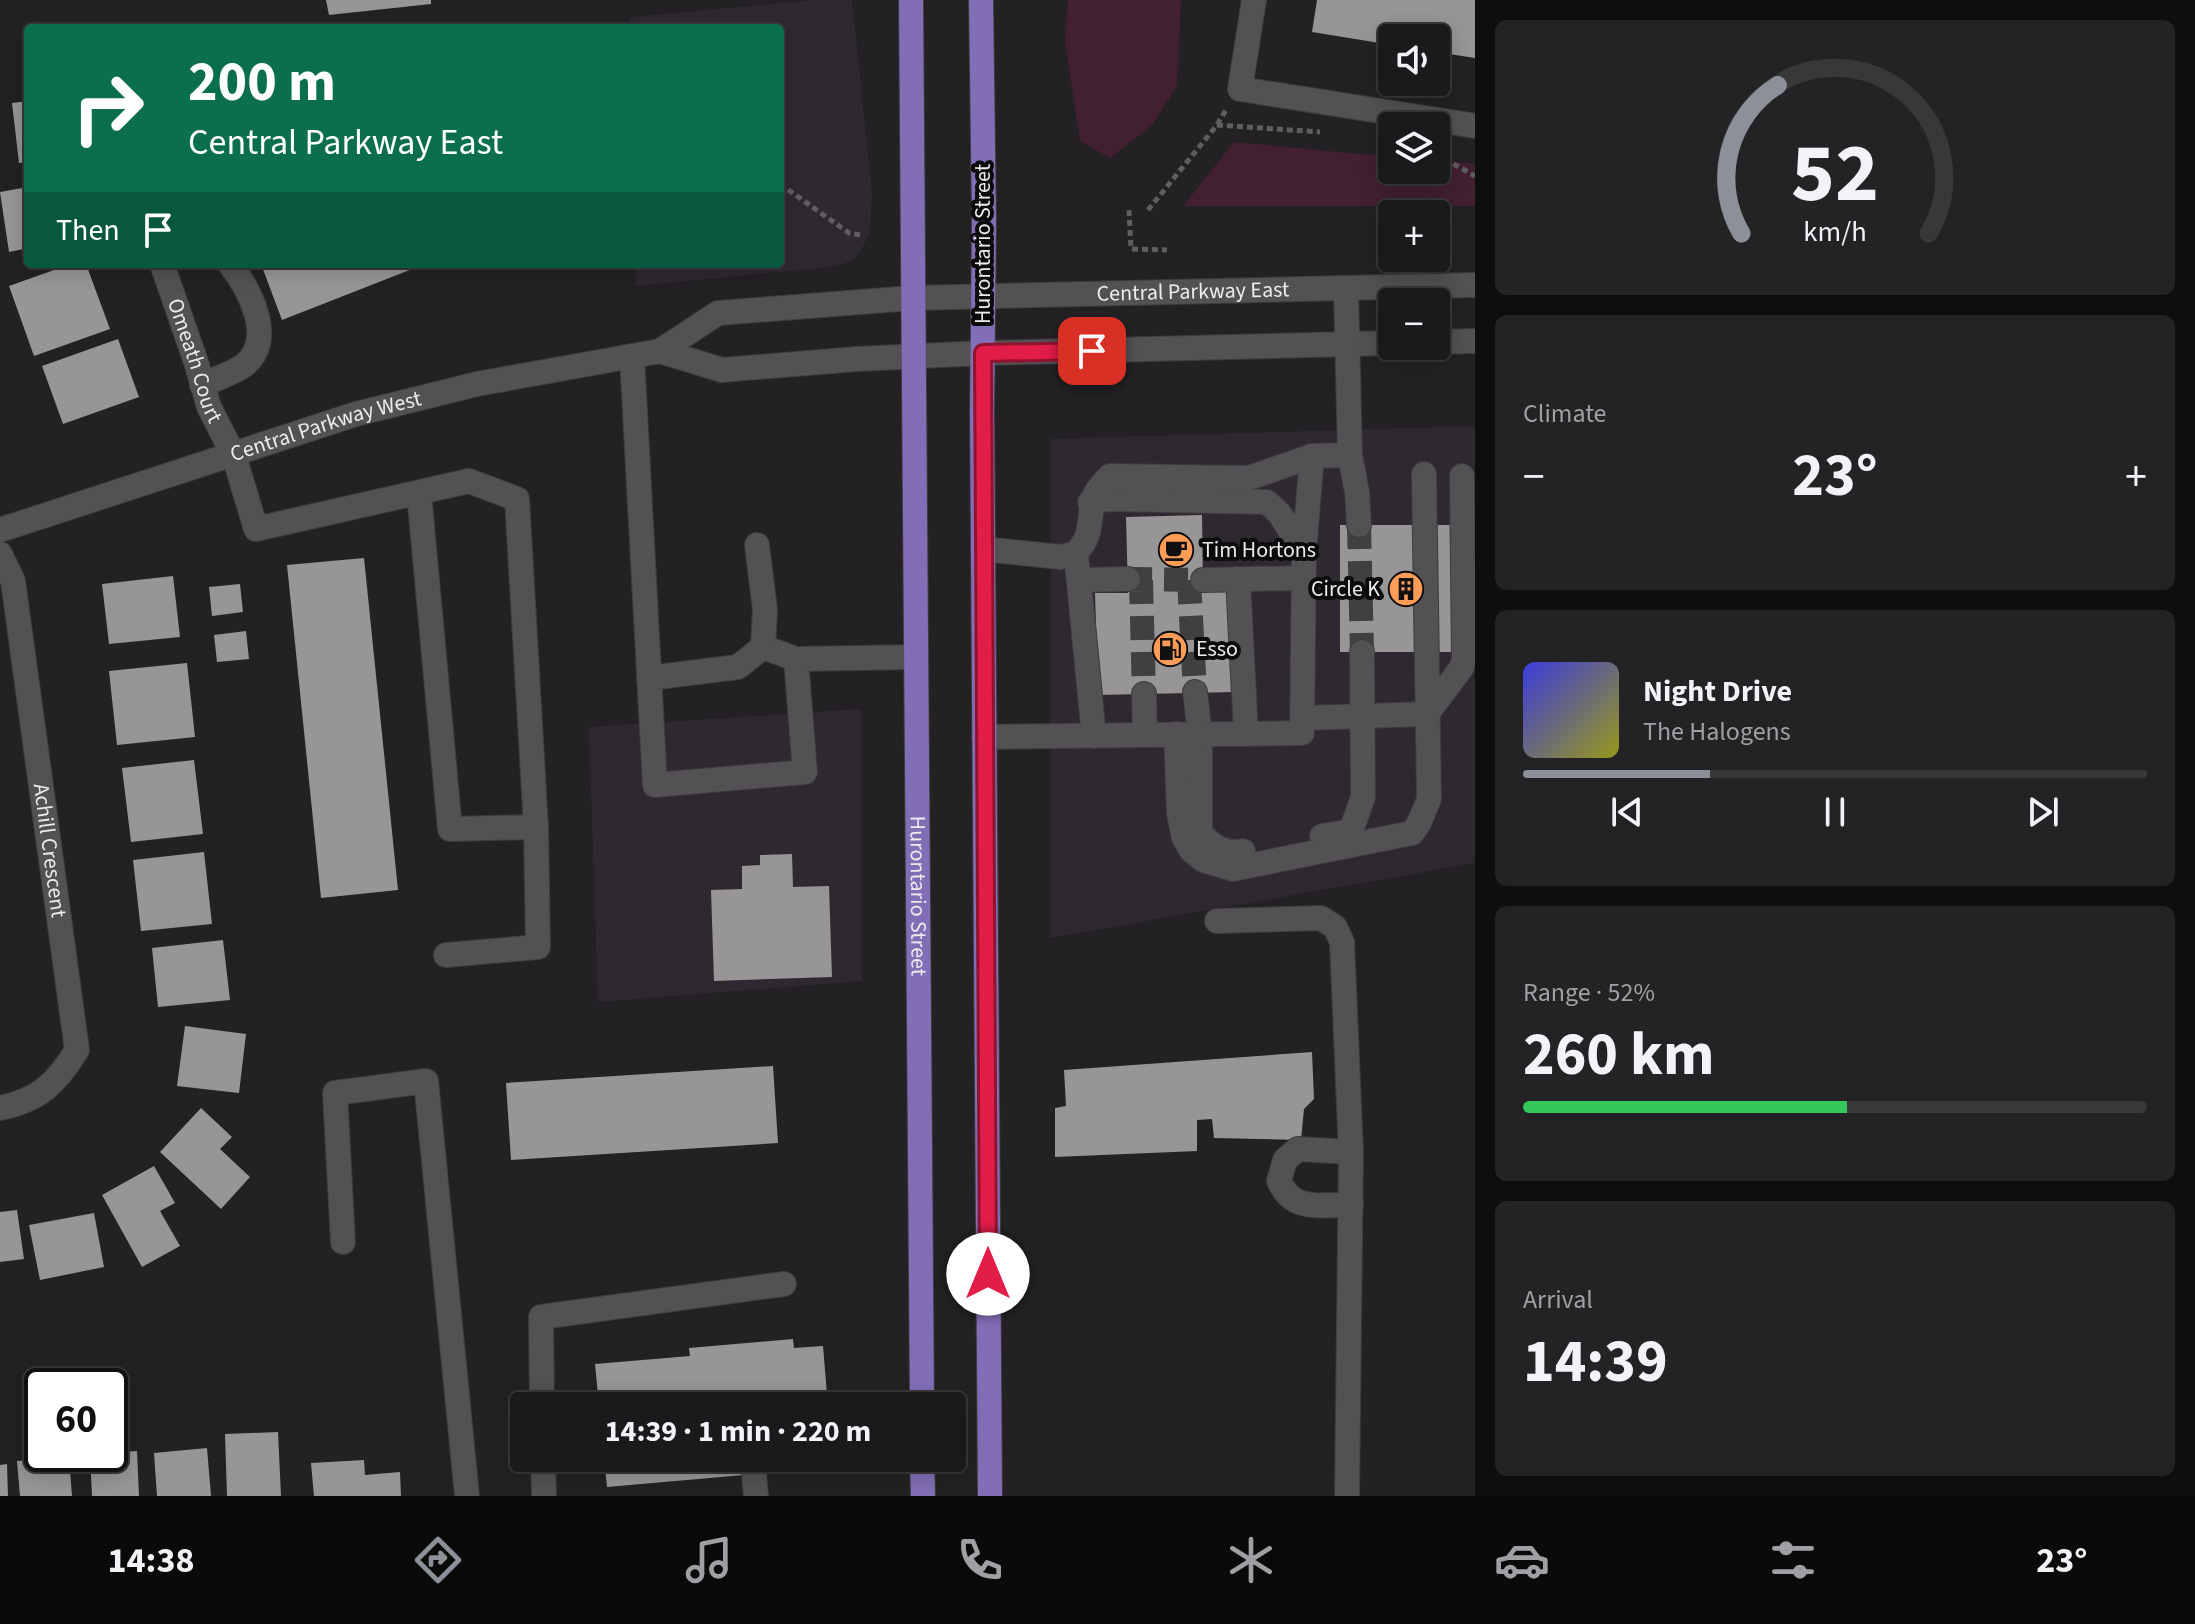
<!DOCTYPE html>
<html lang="en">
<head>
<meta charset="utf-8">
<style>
	body { margin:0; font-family:"Source Sans 3",sans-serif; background:#232224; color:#f1f3f6; height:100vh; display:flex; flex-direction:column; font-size:30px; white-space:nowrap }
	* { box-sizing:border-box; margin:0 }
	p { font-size:26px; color:#9fa0a3 }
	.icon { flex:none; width:44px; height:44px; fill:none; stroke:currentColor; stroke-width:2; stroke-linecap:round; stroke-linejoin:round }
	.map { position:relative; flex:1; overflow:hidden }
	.side { display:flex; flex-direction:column; gap:20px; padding:20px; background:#0e0e0f; width:720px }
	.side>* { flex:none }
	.top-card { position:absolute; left:24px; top:24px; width:760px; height:244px; border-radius:8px; box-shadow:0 4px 20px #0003,0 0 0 2px #38383a; background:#0b6e4f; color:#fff; overflow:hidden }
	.fabs { position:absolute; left:1378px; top:24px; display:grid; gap:16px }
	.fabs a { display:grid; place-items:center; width:72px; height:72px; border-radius:8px; background:#1a191b; box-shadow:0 4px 20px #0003,0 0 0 2px #38383a; font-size:40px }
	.speed { position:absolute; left:24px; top:1368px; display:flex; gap:16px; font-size:40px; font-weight:700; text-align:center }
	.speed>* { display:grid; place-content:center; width:104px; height:104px; border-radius:50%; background:#1a191b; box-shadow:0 4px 20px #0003,0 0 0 2px #38383a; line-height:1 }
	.speed .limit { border:4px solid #111; border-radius:12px; background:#fff; color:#111 }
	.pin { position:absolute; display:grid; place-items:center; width:68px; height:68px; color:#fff; margin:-34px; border-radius:16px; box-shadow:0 4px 12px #0006 }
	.me { position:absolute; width:88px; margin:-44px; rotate:0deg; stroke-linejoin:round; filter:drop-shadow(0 0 6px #0008) }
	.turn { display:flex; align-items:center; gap:28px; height:168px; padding:0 32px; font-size:36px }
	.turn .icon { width:104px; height:104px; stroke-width:2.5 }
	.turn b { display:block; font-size:56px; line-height:68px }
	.then { display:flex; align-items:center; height:76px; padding:0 32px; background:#0003; gap:16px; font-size:30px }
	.big { font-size:60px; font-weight:700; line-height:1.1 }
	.side .widget { flex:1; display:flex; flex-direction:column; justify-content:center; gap:12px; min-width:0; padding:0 28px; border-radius:12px; background:#232224 }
	.side .dial { align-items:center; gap:0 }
	.dial svg { height:208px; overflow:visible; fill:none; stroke:#38383a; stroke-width:7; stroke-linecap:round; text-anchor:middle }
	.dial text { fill:#f1f3f6; stroke:none }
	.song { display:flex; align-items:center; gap:24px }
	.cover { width:96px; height:96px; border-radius:12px; background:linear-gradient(135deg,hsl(240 70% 55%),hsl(60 70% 35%)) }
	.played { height:8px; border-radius:4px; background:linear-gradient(90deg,#8c9099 30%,#38383a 30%) }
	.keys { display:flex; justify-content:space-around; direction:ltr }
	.heat { display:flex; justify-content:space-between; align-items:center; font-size:44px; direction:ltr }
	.charge { height:12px; border-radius:6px; background:linear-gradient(90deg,#34c759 52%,#38383a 0) }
	.trip { position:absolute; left:510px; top:1392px; width:456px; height:80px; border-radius:8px; background:#1a191b; box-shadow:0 4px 20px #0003,0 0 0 2px #38383a; font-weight:700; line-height:80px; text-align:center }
	.dock { display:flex; height:128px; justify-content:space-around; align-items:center; background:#0a0a0b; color:#9fa0a3 }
	.dock .icon { width:56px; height:56px }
	.dock .on { color:#8c9099 }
	.dock b { font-size:36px; color:#f1f3f6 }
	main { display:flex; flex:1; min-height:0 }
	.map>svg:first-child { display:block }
</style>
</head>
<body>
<main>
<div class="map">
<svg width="1475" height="1496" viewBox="0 0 1475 1496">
	<rect width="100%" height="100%" fill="#232124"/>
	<path fill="#2e2930" d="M815,0H852L872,193L870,233L862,248L852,261L832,267L636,286V264H780V28H630L629,17Z
		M1475,426V863L1050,938L1051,439Z
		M861,709L862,981L598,1002L589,727Z"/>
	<path fill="#42202f" d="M1068,0H1181L1177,86L1152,125L1110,158L1080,141L1065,41Z
		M1234,142L1392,157V170H1436V161L1475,164V206H1183Z"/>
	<path fill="#989597" d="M326,0H431V4L329,15Z
		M1317,0H1475V58L1436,52V38H1392V45L1312,32Z
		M28,101V162L19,163L12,103Z
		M28,187V248L9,252L0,192Z
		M71,264H86L110,329L34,356L9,286Z
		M261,264H425L282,320Z
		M118,339L139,397L63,424L42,366Z
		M1202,515L1203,590H1232L1235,692L1098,695L1095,593H1128L1126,517Z
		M1340,525H1473V652H1340Z
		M364,558L398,890L321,898L287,565Z
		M173,576L180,637L109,644L102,584Z
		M240,584L243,612L212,616L209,587Z
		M246,631L249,659L217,662L214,635Z
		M187,663L195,737L117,745L109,671Z
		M194,760L203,834L131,842L122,768Z
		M204,852L212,924L141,931L133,860Z
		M792,854L793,887L829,886L832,977L714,981L711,890L742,889V866L760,865V855Z
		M223,940L230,1000L158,1007L152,948Z
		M185,1026L246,1034L239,1093L177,1086Z
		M1312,1052L1314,1099L1304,1109L1301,1140L1214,1138L1212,1119L1197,1120V1151L1055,1157V1108L1066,1106L1064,1070Z
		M773,1066L778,1143L511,1160L506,1083Z
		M201,1108L232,1137L220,1149L250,1177L221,1209L160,1152Z
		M154,1166L175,1203L160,1211L180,1246L142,1267L102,1195Z
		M17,1210L24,1259L0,1262V1212Z
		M94,1213L104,1267L40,1280L29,1225Z
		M793,1339L794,1348L823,1346L828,1406H599L595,1364L690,1356L689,1348Z
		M278,1432L281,1496H227L225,1434Z
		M207,1448L211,1496H157L154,1453Z
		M137,1451L139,1496H92L90,1454Z
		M69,1457L72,1496H20L17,1461Z
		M604,1458H833L834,1467L607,1487Z
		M364,1460L365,1475L400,1472L401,1496H314L311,1463Z
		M7,1464L8,1496H0V1465Z"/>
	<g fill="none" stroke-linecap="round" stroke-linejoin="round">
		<path stroke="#413f42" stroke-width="24" stroke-dasharray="24 12" stroke-linecap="butt" d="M1359,525L1362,652
			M1128,579L1203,580
			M1141,580L1144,694
			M1189,580L1195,692"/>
		<defs>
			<g id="minor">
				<path d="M1254,0L1240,89L1475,126"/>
				<path id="s1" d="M162,264L196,362L209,407L234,456L256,529L469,481L517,499L536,827L538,947L446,955"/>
				<path d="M1346,289L1350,455L1357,492L1359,525"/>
				<path d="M1436,342L1475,341"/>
				<path d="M660,351L722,370L857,359L983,353L1392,343"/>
				<path d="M632,356L655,785L805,772L796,659L915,657"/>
				<path d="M202,385C215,379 231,374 243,366C277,341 250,290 230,264"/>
				<path d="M419,493L450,829L536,827"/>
				<path d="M1090,502L1110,499L1267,502L1279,513L1304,552"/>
				<path id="s2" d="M0,530L356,414L477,384L660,351L718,313L912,298L1475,285"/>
				<path d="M757,545L765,610L763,647L796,659"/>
				<path d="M983,549L1061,557L1076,553C1080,548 1085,542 1087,536C1096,506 1083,502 1110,476L1249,478L1312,456L1350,455"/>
				<path d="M1076,553L1094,736"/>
				<path id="s3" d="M0,554L13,581L77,1050C56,1084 39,1100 0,1108"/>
				<path d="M1238,579L1246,734"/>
				<path d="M1079,580L1128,579"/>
				<path d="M1203,580L1303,578"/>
				<path d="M649,678L738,667L763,647"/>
				<path d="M1195,692L1200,734V833C1213,846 1224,855 1243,851"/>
				<path d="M1144,694L1145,735"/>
				<path d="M1303,718L1427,714L1462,667L1464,659L1462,476"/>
				<path d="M1176,734L1179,814L1184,838L1191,850L1203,860L1233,869L1412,833L1419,823L1429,799L1424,474"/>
				<path d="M984,737L1302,733L1304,552L1312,456"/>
				<path d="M1322,836L1351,831L1363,797L1362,652"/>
				<path d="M1217,921L1321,918L1335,927L1342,942L1351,1152L1347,1496"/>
				<path d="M1351,1152L1298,1149L1285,1160L1279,1181C1293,1213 1320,1204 1351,1205"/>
				<path d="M343,1242L335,1093L426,1081L467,1496"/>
				<path d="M542,1406L541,1317L784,1284"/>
				<path d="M543,1458L544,1496"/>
				<path d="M754,1474L756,1496"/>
			</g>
			<g id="major">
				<path id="s4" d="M911,0L922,1406"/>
				<path d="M981,0L984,220L982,414L990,1496"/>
				<path d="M922,1458L923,1496"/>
			</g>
		</defs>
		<use href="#minor" stroke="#3d3c3e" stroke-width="26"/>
		<use href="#major" stroke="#3d3c3e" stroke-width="26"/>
		<path stroke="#605e61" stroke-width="5" stroke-dasharray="6 4" stroke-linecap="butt" d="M1217,125L1320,132
			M1436,154L1475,176
			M780,184L849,233L860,235
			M1129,210L1131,249L1167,250
			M1148,210L1217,125L1226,110"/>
		<use href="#minor" stroke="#535154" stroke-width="24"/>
		<use href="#major" stroke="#826eb6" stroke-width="24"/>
	</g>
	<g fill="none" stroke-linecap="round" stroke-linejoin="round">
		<defs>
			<path id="route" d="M988,1274L983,353L1092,351"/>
		</defs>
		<use href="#route" stroke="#92132f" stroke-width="20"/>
		<use href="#route" stroke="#e11d48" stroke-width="14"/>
	</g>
	<defs>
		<symbol id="cafe-disc" viewBox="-11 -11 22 22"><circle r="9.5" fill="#fe9c58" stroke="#0c0b0c"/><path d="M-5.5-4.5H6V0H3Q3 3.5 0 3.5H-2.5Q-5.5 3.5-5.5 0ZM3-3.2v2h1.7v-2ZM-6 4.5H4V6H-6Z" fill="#111"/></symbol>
		<symbol id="building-disc" viewBox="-11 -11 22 22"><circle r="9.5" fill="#fe9c58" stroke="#0c0b0c"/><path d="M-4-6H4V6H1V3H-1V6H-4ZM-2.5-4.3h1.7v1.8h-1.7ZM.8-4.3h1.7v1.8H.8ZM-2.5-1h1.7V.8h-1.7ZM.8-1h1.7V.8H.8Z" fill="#111"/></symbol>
		<symbol id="fuel-disc" viewBox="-11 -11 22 22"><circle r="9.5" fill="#fe9c58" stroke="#0c0b0c"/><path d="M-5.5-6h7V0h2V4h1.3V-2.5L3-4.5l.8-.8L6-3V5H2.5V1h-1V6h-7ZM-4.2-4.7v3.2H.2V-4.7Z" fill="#111"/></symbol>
	</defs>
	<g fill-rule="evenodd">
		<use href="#cafe-disc" x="1156" y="530" width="40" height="40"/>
		<use href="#building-disc" x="1386" y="569" width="40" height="40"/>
		<use href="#fuel-disc" x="1150" y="629" width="40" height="40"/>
	</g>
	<g text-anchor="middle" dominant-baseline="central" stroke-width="8" stroke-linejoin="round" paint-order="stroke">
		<g font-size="22" fill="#ebeaec" stroke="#0c0b0c">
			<text transform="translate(983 244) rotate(-90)">Hurontario Street</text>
			<text stroke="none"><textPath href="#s2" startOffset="1230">Central Parkway East</textPath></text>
			<text stroke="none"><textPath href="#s1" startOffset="102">Omeath Court</textPath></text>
			<text stroke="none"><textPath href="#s2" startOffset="342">Central Parkway West</textPath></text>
			<text stroke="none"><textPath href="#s3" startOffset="302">Achill Crescent</textPath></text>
			<text stroke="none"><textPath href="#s4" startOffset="896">Hurontario Street</textPath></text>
		</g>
		<g font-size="22" fill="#ebeaec" stroke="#0c0b0c" text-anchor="start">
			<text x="1202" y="550">Tim Hortons</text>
			<text x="1380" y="589" text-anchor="end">Circle K</text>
			<text x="1196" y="649">Esso</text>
		</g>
	</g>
</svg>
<div class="fabs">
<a><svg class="icon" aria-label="sound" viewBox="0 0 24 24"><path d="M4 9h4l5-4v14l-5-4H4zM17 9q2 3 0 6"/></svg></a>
<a><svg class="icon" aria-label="layers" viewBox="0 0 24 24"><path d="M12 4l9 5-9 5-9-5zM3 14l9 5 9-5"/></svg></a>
<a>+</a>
<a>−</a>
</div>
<div class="speed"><div class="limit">60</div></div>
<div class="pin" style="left:1092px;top:351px;background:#d93025"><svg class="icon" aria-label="arrive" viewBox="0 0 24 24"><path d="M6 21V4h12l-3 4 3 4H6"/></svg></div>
<svg class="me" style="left:988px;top:1274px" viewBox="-20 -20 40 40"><circle r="19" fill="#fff"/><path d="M0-13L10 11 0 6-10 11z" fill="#e11d48"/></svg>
<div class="trip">14:39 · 1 min · 220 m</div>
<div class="top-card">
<div class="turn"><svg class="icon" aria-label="right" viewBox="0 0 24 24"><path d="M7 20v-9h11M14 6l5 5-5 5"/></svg><div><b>200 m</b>Central Parkway East</div></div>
<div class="then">Then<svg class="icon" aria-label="arrive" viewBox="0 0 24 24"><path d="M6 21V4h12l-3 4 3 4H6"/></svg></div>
</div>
</div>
<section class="side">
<div class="widget dial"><svg viewBox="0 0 100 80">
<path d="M14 69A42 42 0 1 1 86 69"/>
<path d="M14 69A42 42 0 0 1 28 12" stroke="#8c9099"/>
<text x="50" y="56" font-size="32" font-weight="700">52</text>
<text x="50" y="72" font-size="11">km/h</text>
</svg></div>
<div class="widget"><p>Climate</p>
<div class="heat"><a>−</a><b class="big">23°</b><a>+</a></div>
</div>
<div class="widget">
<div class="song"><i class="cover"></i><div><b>Night Drive</b><p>The Halogens</p></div></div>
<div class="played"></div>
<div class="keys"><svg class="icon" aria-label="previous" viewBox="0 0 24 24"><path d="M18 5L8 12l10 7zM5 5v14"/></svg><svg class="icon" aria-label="pause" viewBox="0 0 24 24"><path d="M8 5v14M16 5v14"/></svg><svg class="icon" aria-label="next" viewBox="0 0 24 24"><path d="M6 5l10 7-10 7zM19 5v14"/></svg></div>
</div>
<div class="widget"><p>Range · 52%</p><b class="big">260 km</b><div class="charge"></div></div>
<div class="widget"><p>Arrival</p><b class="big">14:39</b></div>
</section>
</main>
<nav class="dock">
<b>14:38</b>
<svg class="icon on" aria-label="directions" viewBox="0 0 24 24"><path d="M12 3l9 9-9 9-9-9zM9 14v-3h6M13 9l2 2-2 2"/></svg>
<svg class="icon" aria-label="music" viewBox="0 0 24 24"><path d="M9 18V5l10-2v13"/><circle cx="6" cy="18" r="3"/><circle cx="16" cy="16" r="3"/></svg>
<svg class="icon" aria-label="phone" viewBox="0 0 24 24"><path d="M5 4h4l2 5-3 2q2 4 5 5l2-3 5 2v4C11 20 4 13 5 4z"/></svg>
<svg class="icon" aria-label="climate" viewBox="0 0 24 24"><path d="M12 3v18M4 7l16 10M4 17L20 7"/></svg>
<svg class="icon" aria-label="car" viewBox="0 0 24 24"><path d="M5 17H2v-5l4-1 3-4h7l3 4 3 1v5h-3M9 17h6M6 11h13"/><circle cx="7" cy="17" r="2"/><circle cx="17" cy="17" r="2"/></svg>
<svg class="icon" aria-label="filters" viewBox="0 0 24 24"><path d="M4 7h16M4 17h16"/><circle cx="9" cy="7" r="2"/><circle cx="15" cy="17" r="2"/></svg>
<b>23°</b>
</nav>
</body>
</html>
